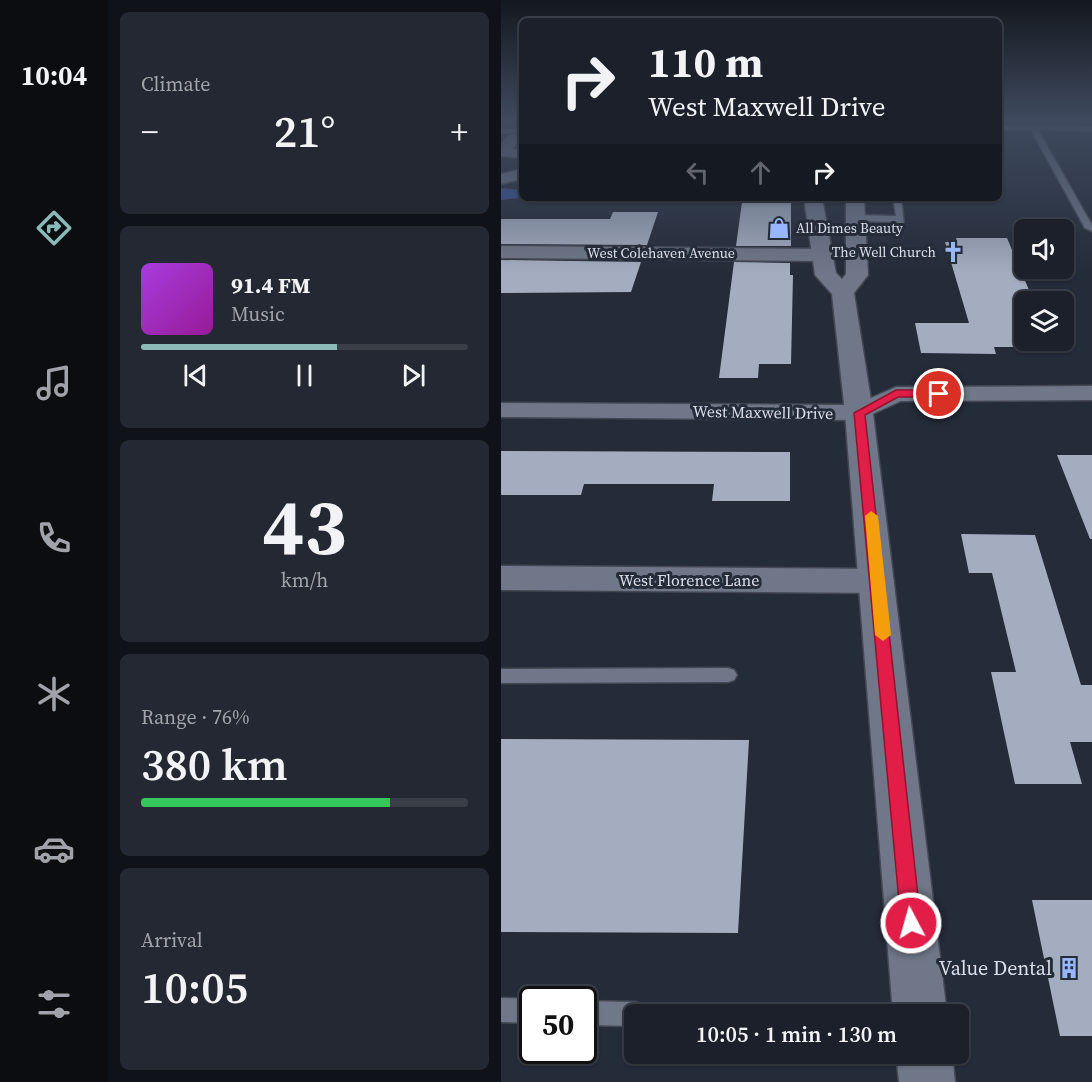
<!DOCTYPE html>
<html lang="en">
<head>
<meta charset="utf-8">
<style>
	body { margin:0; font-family:"Source Serif 4",serif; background:#242833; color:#f1f3f6; height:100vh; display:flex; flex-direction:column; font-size:22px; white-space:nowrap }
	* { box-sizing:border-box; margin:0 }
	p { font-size:20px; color:#a0a3a9 }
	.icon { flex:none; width:33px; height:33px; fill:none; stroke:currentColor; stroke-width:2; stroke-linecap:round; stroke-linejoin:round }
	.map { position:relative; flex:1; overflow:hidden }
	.sheet { display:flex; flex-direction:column; gap:12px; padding:12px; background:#0f1218; width:393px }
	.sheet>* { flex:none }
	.top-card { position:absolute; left:18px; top:18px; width:483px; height:183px; border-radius:9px; box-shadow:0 2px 4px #0004,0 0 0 2px #393e47; background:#1b202b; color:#f1f3f6; overflow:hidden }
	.fabs { position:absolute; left:513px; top:219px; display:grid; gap:12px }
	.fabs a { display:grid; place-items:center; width:60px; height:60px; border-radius:9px; background:#1b202b; box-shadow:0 2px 4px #0004,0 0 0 2px #393e47; font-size:30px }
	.speed { position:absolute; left:18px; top:986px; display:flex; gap:12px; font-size:30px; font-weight:700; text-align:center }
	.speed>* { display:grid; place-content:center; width:78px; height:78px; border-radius:50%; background:#1b202b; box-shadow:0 2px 4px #0004,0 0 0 2px #393e47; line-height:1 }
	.speed .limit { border:3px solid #111; border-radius:9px; background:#fff; color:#111 }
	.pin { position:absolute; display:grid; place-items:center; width:51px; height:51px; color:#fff; margin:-26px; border:3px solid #fff; border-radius:50%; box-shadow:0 2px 6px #0007 }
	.me { position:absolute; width:66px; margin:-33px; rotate:354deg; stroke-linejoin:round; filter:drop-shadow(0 0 4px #0008) }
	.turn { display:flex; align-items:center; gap:21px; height:126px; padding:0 30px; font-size:27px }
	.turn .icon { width:78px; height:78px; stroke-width:2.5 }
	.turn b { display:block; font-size:42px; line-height:51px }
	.lanes { display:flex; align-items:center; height:57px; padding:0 30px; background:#0003; justify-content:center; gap:30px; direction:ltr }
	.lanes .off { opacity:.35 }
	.big { font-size:45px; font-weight:600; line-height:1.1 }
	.sheet .card { flex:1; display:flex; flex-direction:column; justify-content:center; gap:9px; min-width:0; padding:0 21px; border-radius:9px; background:#242833 }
	.sheet .dial { align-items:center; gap:0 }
	.dial b { font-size:78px; line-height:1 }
	.song { display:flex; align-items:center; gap:18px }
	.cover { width:72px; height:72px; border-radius:9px; background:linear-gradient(135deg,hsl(280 70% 55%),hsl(300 70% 35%)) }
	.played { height:6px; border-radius:3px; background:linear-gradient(90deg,#8bbbb9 60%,#393e47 60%) }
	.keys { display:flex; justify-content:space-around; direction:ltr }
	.heat { display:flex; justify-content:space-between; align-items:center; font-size:33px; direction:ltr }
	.charge { height:9px; border-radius:4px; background:linear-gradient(90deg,#34c759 76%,#393e47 0) }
	.trip { position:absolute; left:123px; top:1004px; width:345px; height:60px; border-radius:9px; background:#1b202b; box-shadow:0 2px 4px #0004,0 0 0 2px #393e47; font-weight:600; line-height:60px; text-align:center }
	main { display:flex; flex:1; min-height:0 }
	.dock { display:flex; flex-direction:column; width:108px; justify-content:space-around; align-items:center; background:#0b0d11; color:#a0a3a9 }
	.dock .icon { width:42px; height:42px }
	.dock .selected { color:#8bbbb9 }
	.dock b { font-size:27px; color:#f1f3f6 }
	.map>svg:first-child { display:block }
</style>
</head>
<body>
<main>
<nav class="dock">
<b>10:04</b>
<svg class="icon selected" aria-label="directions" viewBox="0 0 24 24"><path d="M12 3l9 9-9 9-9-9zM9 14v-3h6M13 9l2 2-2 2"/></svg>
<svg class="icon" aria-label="music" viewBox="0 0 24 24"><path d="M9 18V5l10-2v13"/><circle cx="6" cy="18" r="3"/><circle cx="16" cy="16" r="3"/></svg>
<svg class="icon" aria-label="phone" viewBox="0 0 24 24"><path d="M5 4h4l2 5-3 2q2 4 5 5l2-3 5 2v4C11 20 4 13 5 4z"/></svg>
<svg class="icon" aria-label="climate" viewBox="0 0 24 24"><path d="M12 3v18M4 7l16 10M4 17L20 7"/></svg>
<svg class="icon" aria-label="car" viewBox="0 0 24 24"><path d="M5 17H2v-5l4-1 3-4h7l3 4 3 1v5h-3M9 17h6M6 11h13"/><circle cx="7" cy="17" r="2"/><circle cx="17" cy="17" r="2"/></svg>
<svg class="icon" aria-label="filters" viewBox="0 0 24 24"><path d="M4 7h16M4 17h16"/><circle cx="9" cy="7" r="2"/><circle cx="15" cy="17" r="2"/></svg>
</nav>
<section class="sheet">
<div class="card"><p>Climate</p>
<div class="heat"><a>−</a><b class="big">21°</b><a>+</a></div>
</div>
<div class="card">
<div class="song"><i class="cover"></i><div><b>91.4 FM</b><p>Music</p></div></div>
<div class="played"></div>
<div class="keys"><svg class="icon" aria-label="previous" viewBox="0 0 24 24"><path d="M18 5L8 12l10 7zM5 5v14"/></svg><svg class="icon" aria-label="pause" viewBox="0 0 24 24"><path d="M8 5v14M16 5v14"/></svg><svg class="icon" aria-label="next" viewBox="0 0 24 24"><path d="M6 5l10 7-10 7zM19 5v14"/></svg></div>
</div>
<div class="card dial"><b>43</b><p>km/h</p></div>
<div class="card"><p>Range · 76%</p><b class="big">380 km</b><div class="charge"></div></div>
<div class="card"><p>Arrival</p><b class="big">10:05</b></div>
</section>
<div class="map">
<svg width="591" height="1082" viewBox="0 0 591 1082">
	<rect width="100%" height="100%" fill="#242b39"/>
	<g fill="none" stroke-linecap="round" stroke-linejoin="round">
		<path fill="#375195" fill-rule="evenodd" d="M0,188L18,190L21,194L18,198L0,200Z"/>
	</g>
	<path fill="#a4adbf" d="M241,202L290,203V246H235Z
		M112,212H157L146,245L0,244V219H109Z
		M455,238H506L533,302H524V340H550L553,347H493L495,354L420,353L414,323H468L444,242H456Z
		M0,260L140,262L130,292L0,293Z
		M233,262L289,263V275H292L290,364H258L257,378H218Z
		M0,451L289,452V501H211L213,484H83L80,495H0Z
		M556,455H591V539H589Z
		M460,534L534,535L580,685H591V742H569L581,784H514L490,672H515L491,573H468Z
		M0,739L248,740L237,933L0,932Z
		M531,900H591V1036H559Z"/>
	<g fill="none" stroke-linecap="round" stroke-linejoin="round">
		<defs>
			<path id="lane" d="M498,126L591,127V131L537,130L591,225V231L584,228L530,130H498Z
				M0,129H21V133H0Z
				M392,198H400L403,225H397L395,222L355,221L351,218L355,215L395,216Z
				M227,668L233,670L236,675L233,680L227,682L0,683V669Z
				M0,998L32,999V1023L0,1022Z
				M82,1001L134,1002L143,1005L146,1014H134V1026L82,1025Z"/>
			<path id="street" d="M13,134L20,138L12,149L21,150V158L0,156V144L8,135Z
				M21,169V179L0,184V174Z
				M0,246L321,249L330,255L321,261L0,258Z
				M591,386V400L400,401L358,420L0,417V403L354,405L395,387Z
				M0,566L377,569L388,573L393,581L388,589L377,593L0,590Z"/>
			<path id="secondary" d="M303,198H321L335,273L341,279L345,274V198H363L367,275L353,293L372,413L446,1014H392L344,413L331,294L314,275Z
				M395,1053H451L454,1082H398Z"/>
		</defs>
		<use href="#lane" stroke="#434854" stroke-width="3"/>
		<use href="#street" stroke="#434854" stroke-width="3"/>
		<use href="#secondary" stroke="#434854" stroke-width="3"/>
		<use href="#lane" fill="#6f7788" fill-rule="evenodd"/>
		<use href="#street" fill="#6f7788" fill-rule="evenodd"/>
		<use href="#secondary" fill="#6f7788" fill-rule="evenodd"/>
	</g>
	<linearGradient id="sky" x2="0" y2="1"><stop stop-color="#14181f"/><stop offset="0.44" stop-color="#3f4a5f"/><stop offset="1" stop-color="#3f4a5f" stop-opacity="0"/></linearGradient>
	<rect width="591" height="273" fill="url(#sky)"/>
	<path fill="#e11d48" stroke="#92132f" stroke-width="1.5" d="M395,390H438L444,394L438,397H397L364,415L420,923L417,930L410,933L403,930L400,923L353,413Z"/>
	<path fill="#f59e0b" d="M370,511L377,516L390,635L382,641L374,635L364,516Z"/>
	<defs>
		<symbol id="shop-bare" viewBox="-9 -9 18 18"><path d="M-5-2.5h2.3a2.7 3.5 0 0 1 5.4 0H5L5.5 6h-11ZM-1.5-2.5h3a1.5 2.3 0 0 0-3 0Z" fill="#97b6fd" stroke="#242b39" stroke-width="2.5" paint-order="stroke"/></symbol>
		<symbol id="church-bare" viewBox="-9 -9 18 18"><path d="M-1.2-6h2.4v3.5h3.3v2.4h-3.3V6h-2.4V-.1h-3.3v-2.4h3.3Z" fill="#97b6fd" stroke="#242b39" stroke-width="2.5" paint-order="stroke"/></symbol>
		<symbol id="building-bare" viewBox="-9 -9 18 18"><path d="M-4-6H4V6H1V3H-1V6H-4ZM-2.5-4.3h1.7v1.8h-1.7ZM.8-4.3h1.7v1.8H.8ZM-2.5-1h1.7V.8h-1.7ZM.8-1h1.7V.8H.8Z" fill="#97b6fd" stroke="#242b39" stroke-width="2.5" paint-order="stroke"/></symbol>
	</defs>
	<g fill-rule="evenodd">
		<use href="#shop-bare" x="263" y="213" width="30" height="30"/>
		<use href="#church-bare" x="437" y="237" width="30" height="30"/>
		<use href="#building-bare" x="553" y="953" width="30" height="30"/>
	</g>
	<g text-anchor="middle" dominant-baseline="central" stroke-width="6" stroke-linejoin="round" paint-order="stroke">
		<g font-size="14" fill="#dbdfe9" stroke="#242b39" text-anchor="start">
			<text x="295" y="228">All Dimes Beauty</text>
			<text x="435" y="252" text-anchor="end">The Well Church</text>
		</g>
		<g font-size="14" fill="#dbdfe9" stroke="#242b39">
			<text x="160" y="253">West Colehaven Avenue</text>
		</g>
		<g font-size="16" fill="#dbdfe9" stroke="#242b39">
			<text transform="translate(262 412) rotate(1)">West Maxwell Drive</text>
			<text x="188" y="580">West Florence Lane</text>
		</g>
		<g font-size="20" fill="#dbdfe9" stroke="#242b39" text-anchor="end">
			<text x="551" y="968">Value Dental</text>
		</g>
	</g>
</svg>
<div class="fabs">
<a><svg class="icon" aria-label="sound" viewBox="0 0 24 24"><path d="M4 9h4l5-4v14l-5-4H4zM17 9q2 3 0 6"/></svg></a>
<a><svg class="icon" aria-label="layers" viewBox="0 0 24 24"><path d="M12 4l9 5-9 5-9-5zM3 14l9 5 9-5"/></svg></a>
</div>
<div class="speed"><div class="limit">50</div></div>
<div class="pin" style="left:438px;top:394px;background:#d93025"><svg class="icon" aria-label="arrive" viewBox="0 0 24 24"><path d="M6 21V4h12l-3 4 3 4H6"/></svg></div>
<svg class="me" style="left:410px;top:923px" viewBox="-20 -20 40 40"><circle r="17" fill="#e11d48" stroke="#fff" stroke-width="3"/><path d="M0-11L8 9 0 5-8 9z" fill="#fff"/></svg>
<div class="trip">10:05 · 1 min · 130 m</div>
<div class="top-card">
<div class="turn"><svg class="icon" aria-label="right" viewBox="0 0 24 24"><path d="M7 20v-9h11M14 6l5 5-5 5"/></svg><div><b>110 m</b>West Maxwell Drive</div></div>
<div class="lanes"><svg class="icon off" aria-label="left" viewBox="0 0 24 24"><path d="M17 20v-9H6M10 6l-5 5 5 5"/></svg><svg class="icon off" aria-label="ahead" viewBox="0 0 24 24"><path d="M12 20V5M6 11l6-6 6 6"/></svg><svg class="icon" aria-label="right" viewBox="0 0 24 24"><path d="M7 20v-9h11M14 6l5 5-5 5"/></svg></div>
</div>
</div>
</main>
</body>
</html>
